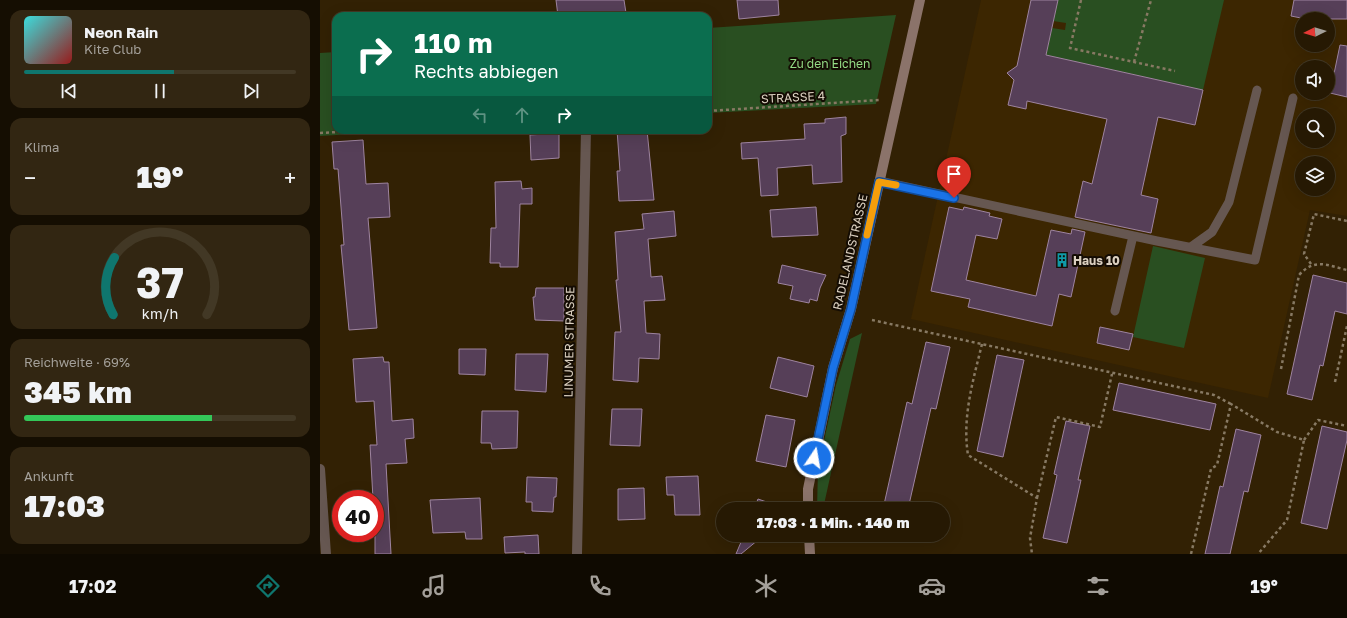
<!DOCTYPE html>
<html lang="de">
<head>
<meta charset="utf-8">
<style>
	body { margin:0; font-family:"Golos Text",sans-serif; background:#322612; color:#f1f3f6; height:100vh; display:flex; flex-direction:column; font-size:15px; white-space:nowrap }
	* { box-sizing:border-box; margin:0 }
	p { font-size:13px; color:#a4a09a }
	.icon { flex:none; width:22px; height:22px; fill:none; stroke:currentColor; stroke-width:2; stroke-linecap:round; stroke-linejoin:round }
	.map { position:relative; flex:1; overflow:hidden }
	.drawer { display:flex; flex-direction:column; gap:10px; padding:10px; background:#150e02; width:320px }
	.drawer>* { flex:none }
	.hud { position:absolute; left:12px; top:12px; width:380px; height:122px; border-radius:12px; box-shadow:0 4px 16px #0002,0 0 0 1px #423825; background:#0b6e4f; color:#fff; overflow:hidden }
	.needle { width:26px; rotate:265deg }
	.fabs { position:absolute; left:975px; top:12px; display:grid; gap:8px }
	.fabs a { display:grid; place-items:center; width:40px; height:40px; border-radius:50%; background:#261903; box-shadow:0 4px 16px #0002,0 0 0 1px #423825; font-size:20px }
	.speed { position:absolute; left:12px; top:490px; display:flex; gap:8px; font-size:20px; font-weight:700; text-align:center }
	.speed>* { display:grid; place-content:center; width:52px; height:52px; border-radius:50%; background:#261903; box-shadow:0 4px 16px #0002,0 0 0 1px #423825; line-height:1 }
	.speed .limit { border:6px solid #d22; background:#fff; color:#111 }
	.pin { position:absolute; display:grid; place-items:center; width:34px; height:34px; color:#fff; margin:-41px -17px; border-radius:50% 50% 50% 0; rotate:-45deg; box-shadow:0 0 4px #0007 }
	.pin .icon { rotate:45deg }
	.me { position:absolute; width:44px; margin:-22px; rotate:12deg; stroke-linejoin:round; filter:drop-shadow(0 0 3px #0008) }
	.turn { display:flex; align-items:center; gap:14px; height:84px; padding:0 16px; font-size:18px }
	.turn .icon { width:52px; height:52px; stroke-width:2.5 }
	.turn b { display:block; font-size:28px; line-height:34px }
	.lanes { display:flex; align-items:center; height:38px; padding:0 16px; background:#0003; justify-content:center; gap:20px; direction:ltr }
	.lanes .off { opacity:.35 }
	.big { font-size:30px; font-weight:800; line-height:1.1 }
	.drawer .tile { flex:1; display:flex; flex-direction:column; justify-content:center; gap:6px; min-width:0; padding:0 14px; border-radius:12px; background:#322612 }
	.drawer .dial { align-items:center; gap:0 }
	.dial svg { height:104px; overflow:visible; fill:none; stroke:#423825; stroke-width:7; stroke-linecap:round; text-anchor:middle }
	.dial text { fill:#f1f3f6; stroke:none }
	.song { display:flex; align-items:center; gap:12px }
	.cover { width:48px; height:48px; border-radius:6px; background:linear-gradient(135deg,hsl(180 70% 55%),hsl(0 70% 35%)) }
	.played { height:4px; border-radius:2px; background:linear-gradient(90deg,#0f766e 55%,#423825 55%) }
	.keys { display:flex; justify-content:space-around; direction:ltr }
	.heat { display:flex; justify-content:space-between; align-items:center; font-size:22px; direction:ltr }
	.charge { height:6px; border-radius:3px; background:linear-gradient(90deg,#34c759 69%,#423825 0) }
	.trip { position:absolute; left:396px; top:502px; width:234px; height:40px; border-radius:20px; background:#261903; box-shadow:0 4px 16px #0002,0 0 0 1px #423825; font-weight:800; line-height:40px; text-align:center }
	.dock { display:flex; height:64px; justify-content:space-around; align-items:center; background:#0f0a01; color:#a4a09a }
	.dock .icon { width:28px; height:28px }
	.dock .on { color:#0f766e }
	.dock b { font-size:18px; color:#f1f3f6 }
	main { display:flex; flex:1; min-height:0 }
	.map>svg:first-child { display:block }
</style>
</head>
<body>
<main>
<section class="drawer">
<div class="tile">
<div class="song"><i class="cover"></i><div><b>Neon Rain</b><p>Kite Club</p></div></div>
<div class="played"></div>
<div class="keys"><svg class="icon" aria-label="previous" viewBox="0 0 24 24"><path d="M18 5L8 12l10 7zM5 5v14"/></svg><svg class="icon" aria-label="pause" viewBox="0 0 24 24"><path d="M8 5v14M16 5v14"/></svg><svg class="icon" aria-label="next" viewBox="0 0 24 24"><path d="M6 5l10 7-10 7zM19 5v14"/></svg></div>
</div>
<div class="tile"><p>Klima</p>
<div class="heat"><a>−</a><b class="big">19°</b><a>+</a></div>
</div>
<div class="tile dial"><svg viewBox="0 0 100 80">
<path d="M14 69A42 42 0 1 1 86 69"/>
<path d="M14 69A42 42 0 0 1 15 25" stroke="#0f766e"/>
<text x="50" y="56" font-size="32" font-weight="700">37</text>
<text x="50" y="72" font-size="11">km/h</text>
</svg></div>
<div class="tile"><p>Reichweite · 69%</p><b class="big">345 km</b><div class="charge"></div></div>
<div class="tile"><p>Ankunft</p><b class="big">17:03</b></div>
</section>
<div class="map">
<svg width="1027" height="554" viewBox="0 0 1027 554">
	<rect width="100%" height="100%" fill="#322104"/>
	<path fill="#3c2601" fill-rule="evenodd" d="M661,0H1027V216L990,210L948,398L591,319ZM982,19H1008V45H982ZM982,67H1008V93H982ZM982,115H1008V141H982ZM982,163H1008V189H982Z"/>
	<path fill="#294f21" d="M738,0H904L883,90L726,55L732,28L745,30L746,23L733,21Z
		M576,15L556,104L388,113V28Z
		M16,52V130H100L0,136V53Z
		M833,246L885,258L864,348L813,337Z
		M542,333L503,509H497L498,469L516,385L530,339Z"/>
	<path fill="#563f58" stroke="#9e84a0" d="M236,0H304L306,13L284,15V12L238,16Z
		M417,0H458L459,15L419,19Z
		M711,0H738L726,55L883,90L875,125L838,117L821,195L838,199L831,233L755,217L763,181L772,184L787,119L707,101L706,109L688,105L694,80L687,73L697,66Z
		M974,0H1027V19H986L971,16Z
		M1020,45L1027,46V97L1010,93Z
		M526,117V134L521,136L522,182L493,184L492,165L457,168L458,195L441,196L438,158L422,159L421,143L485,139L484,124L505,123V119Z
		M297,130H327L334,200L299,201L297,171H300Z
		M239,133V158L211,160L210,135Z
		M43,140L46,184L68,183L70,217L48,218L57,328L29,330L21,245H24L18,169H14L12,142Z
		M201,181L202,189L212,188V204H200L198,267H180V263H170L171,228H176L175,182Z
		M496,207L498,235L452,237L450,210Z
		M629,207L643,210L644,207L670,213L669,216L682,219L677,239L656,235L646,280L716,296L731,230L751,234L752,229L765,232L751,297L739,294L732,326L648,307L650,299L611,291Z
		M354,211L356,236L328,239L331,277L342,276L345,300L324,301L326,333L340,334L339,359L319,358L318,382L293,380L295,332H301L296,280H298L295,232L324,229L322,214Z
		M462,265L506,275L500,288L497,301L490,299L489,303L470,299L473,286L458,283Z
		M993,275L1027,283V314L1015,311L1003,366L1000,365L992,400L967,394Z
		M216,288H244V321L215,320L213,297H215Z
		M780,327L813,334L809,350L777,343Z
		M606,342L630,347L616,409L611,408L588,509H563L587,402L592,404Z
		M139,349H166L165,375L139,374Z
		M196,354H228L226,392L195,390Z
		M677,355L704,360L683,457L657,451Z
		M63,357L64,362H69L72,421L93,419L94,438L85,439L87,463L66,464L71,554H55V499H53L50,445H57L54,401L36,402L33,359Z
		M458,357L494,366L487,397L450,388Z
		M799,383L896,404L890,430L793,410Z
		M292,409H322L320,446L290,445Z
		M162,411H198L197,448L172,449L171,443H161Z
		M446,415L475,420L466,467L436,461Z
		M746,421L770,426L758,480H761L747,543L723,538L737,475L734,474Z
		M1002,426L1027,432V440L1007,529L981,523Z
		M916,429L941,435L928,492L924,491L910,554H885L900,486L903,487Z
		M378,476L380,515H355L354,495H347L346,477Z
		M207,477L237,478L236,497H234L233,512L212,511V502H206Z
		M324,488L325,519L298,520V489Z
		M160,498L162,539H146L145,532L113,533L110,500Z
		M438,499L461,507V509H434Z
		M218,535L219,554H205V552L185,553L184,537Z
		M424,535H444L421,554H416Z"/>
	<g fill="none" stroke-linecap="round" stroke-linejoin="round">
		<path stroke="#877963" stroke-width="2.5" stroke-dasharray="3 3" stroke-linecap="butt" d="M761,0L750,48L855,71
			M814,62L831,0
			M388,111L559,100
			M0,133L54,130
			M991,264L984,254L994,214L1027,221
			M552,320L894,395L911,404
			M662,344C653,381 642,417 648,455L717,498L710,538L712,554
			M961,369L979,275C995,258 1006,265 1027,270
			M1015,382L1027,326
			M984,440L998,420L1027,426
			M717,498L736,417L780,427L792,374
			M871,554L891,469L897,465L911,404L957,432L984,440L967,520L938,554"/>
		<path stroke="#665751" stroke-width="9" d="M559,181L837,241L935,260L973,98
			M871,247L892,232L909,202L937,90
			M795,311L813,236"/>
		<path stroke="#665751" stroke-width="10" d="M0,469L6,554
			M257,554L266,130"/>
		<path stroke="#8b736a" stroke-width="10" d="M488,509V489L513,368L531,309L600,0
			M489,535L490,554"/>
	</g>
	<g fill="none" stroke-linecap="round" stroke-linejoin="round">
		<defs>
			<path id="route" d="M494,458L513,368L531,309L559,182L634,198"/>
		</defs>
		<use href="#route" stroke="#114b97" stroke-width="10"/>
		<use href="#route" stroke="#1a73e8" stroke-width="7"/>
		<path stroke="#f59e0b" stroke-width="7" d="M547,235L559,182L576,185"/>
	</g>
	<defs>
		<symbol id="building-bare" viewBox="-9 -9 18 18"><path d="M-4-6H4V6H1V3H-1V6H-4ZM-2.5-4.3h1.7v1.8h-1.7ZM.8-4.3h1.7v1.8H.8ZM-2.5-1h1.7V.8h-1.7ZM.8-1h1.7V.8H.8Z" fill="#0f9aa8" stroke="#140c03" stroke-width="2.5" paint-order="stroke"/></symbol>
	</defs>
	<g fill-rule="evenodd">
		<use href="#building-bare" x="732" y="250" width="20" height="20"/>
	</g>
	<g text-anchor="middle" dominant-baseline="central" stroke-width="4" stroke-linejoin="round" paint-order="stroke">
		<g font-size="12" fill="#95de86" stroke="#140c03">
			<text x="510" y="63">Zu den Eichen</text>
		</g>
		<g font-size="12" fill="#dbd0c0" stroke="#140c03">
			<text transform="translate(473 97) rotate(-3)">STRASSE 4</text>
			<text transform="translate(530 252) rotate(-77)">RADELANDSTRASSE</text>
			<text transform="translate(249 342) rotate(-89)">LINUMER STRASSE</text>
		</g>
		<g font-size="12" font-weight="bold" fill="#dbd0c0" stroke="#140c03" text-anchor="start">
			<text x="753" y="260">Haus 10</text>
		</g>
	</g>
</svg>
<div class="fabs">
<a><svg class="needle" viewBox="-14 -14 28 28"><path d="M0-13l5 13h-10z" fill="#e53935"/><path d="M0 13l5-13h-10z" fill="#a4a09a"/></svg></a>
<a><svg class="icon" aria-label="sound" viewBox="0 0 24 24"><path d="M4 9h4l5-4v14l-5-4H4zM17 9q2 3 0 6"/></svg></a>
<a><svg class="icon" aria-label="search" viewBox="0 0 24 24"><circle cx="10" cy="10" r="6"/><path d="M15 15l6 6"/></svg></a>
<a><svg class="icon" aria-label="layers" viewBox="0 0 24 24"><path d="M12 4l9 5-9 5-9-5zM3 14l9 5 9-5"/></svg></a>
</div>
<div class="speed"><div class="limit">40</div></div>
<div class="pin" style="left:634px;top:198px;background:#d93025"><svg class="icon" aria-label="arrive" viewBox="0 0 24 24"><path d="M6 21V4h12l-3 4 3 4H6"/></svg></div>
<svg class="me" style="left:494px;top:458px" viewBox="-20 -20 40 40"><circle r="17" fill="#1a73e8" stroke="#fff" stroke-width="3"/><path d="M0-11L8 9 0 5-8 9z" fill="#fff"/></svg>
<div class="trip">17:03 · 1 Min. · 140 m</div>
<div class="hud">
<div class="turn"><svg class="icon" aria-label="right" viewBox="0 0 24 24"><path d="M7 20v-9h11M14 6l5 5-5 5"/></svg><div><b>110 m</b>Rechts abbiegen</div></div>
<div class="lanes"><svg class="icon off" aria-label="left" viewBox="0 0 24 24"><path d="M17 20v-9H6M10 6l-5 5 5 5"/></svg><svg class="icon off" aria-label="ahead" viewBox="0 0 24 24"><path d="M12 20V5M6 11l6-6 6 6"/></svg><svg class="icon" aria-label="right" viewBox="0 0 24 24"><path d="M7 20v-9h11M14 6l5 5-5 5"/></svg></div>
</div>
</div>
</main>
<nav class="dock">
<b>17:02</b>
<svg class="icon on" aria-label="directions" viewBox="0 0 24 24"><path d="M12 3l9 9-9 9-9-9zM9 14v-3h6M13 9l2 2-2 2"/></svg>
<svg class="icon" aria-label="music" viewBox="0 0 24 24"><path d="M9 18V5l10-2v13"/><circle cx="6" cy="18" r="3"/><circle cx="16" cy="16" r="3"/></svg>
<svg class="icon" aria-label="phone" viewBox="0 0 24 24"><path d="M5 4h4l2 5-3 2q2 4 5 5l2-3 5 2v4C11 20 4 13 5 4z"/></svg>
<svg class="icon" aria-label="climate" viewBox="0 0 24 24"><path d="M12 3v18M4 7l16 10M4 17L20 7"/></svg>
<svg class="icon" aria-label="car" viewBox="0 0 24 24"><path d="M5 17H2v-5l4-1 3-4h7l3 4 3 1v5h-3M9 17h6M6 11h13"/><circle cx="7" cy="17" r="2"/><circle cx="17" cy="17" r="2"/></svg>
<svg class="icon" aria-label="filters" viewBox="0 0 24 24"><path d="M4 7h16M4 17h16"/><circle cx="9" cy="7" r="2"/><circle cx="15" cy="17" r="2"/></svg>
<b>19°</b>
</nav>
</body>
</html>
